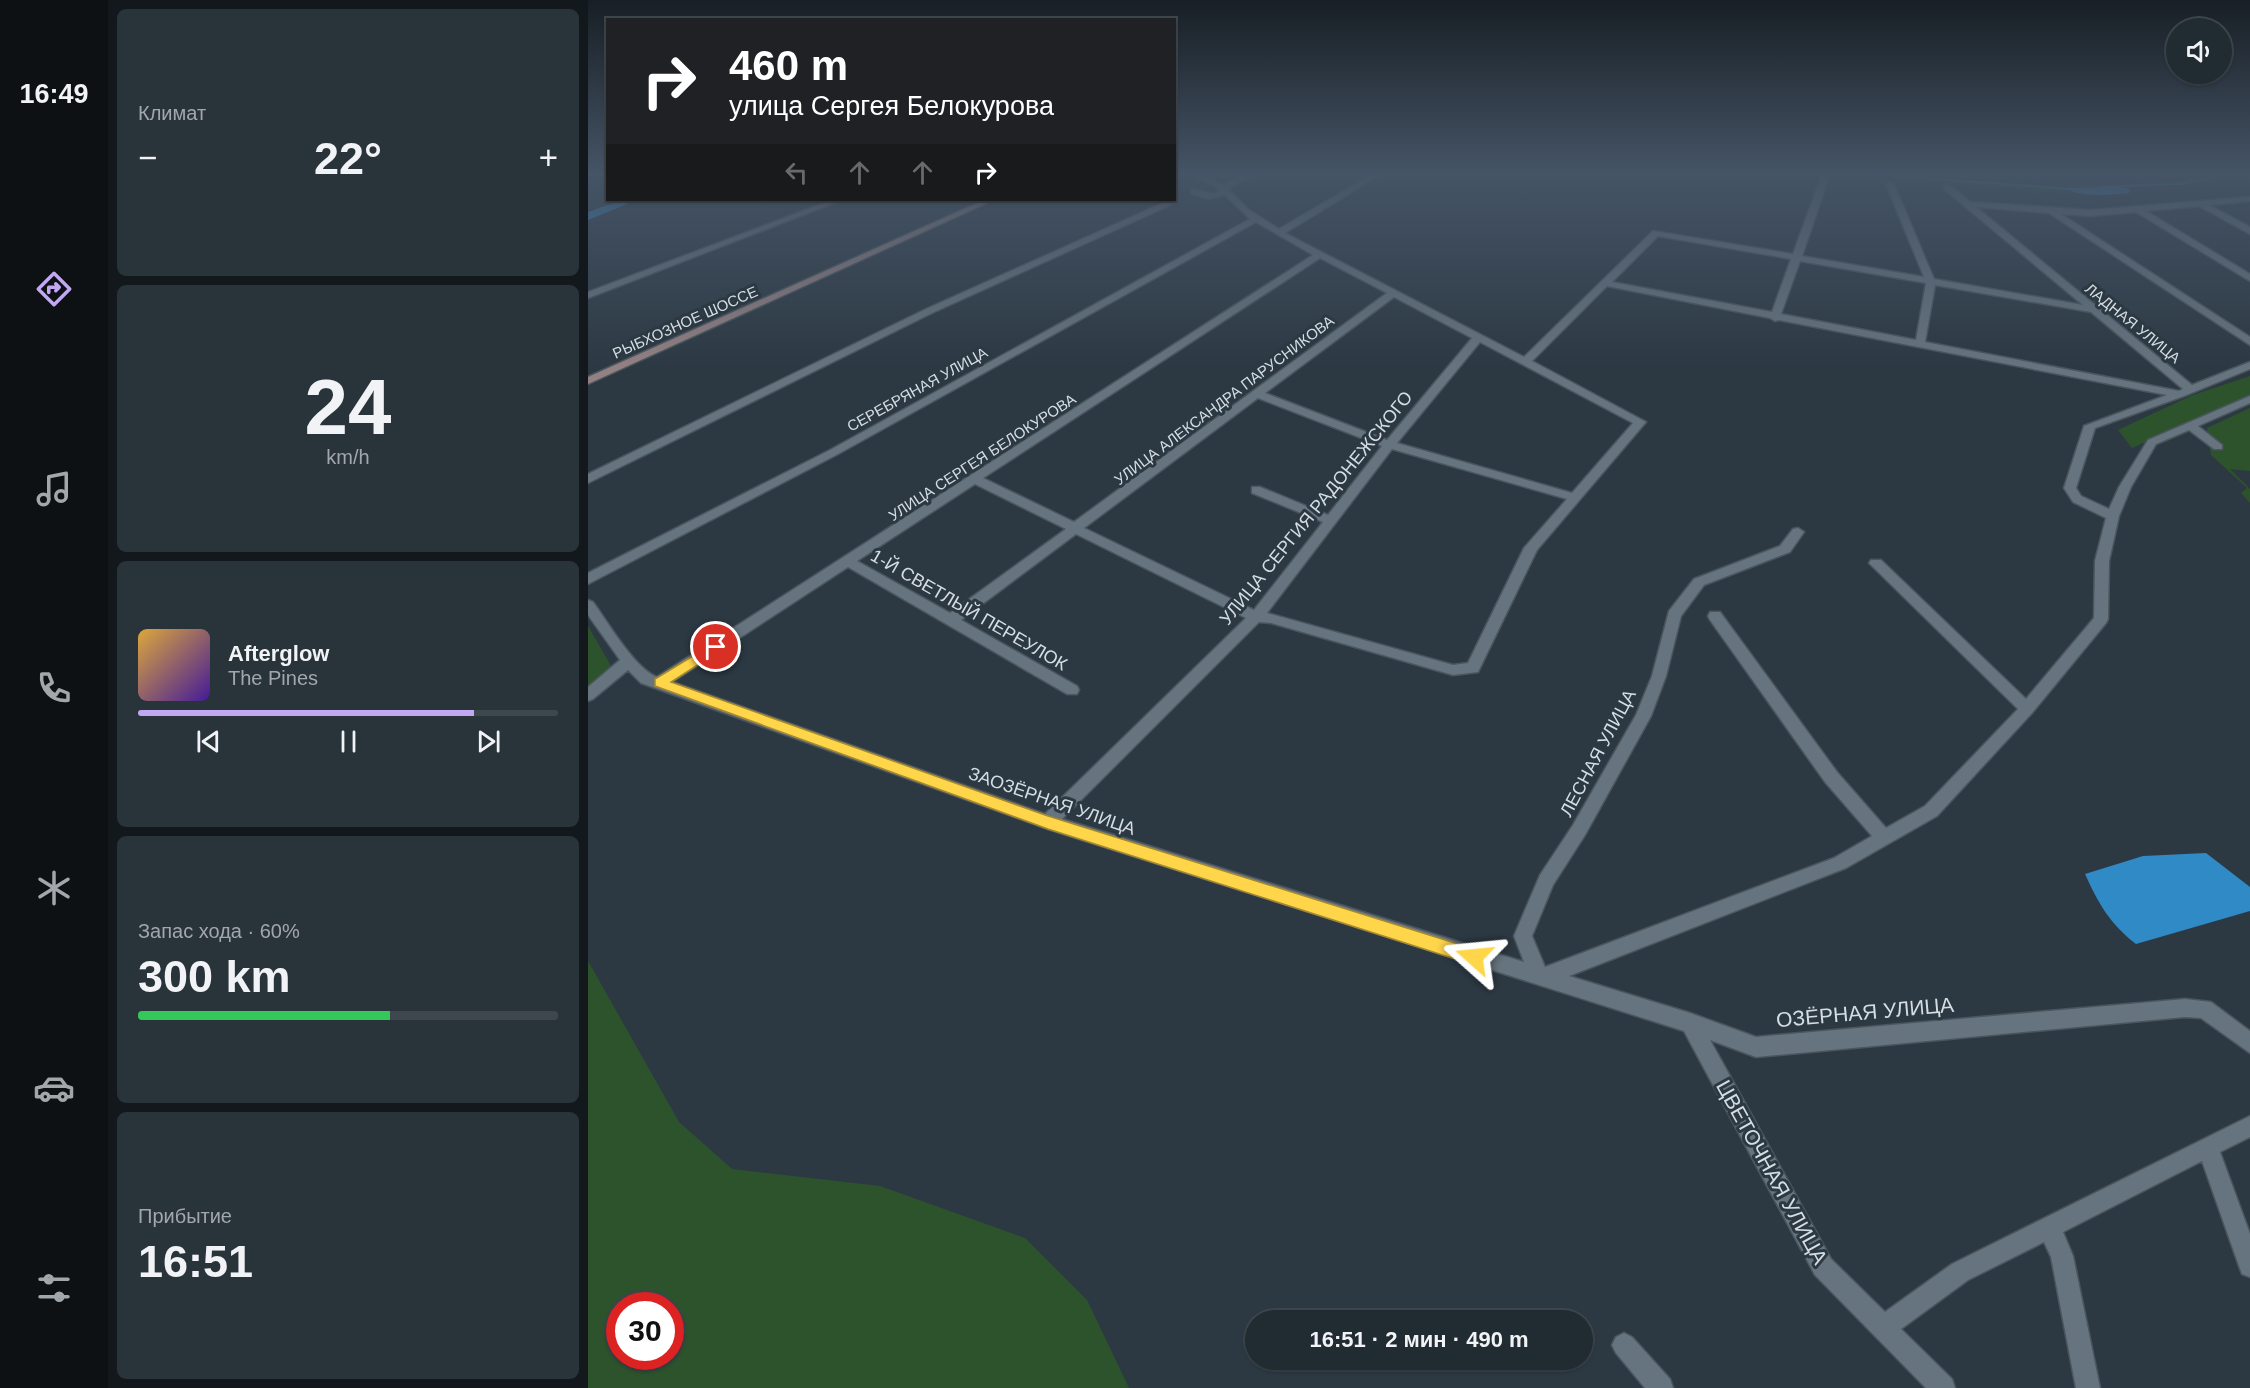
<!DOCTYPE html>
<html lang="ru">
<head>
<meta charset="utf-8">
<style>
	body { margin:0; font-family:Arial,sans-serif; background:#29333a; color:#f1f3f6; height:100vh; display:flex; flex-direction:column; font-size:22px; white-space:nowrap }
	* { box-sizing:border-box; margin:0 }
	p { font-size:20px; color:#a2a7ac }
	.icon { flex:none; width:33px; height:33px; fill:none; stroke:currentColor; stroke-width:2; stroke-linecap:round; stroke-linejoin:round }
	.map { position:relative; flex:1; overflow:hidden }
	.drawer { display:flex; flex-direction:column; gap:9px; padding:9px; background:#12181c; width:480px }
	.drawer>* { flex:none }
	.top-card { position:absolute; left:18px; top:18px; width:570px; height:183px; border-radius:0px; box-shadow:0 2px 4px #0004,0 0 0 2px #3e474d; background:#202124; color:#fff; overflow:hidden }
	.buttons { position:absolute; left:1578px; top:18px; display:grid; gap:12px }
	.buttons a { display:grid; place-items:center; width:66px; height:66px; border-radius:50%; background:#212b32; box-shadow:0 2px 4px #0004,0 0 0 2px #3e474d; font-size:30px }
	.speed { position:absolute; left:18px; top:1292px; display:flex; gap:12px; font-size:30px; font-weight:700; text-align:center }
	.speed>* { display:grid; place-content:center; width:78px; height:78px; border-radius:50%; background:#212b32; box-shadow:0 2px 4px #0004,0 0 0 2px #3e474d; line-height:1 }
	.speed .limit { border:9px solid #d22; background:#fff; color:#111 }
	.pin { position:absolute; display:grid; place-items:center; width:51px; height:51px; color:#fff; margin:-26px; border:3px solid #fff; border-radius:50%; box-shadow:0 2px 6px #0007 }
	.me { position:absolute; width:66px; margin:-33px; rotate:288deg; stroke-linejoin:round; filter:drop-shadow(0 0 4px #0008) }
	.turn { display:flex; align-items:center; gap:21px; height:126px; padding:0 24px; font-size:27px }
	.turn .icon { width:78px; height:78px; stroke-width:2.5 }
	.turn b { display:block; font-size:42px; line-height:51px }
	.lanes { display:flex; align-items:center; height:57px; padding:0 24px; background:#0003; justify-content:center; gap:30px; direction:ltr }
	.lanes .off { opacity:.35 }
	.big { font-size:45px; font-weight:600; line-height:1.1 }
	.drawer .widget { flex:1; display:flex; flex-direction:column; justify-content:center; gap:9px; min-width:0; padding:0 21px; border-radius:9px; background:#29333a }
	.drawer .dial { align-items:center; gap:0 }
	.dial b { font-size:78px; line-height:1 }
	.song { display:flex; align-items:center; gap:18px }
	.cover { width:72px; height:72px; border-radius:9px; background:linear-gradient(135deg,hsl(40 70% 55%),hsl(260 70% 35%)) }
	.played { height:6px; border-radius:3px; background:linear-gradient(90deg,#c2a7f2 80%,#3e474d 80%) }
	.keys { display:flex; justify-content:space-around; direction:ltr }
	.heat { display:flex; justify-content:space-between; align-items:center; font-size:33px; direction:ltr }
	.charge { height:9px; border-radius:4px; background:linear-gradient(90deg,#34c759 60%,#3e474d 0) }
	.trip { position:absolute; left:657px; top:1310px; width:348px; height:60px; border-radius:30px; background:#212b32; box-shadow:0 2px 4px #0004,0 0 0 2px #3e474d; font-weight:600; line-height:60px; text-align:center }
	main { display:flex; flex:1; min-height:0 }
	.tab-bar { display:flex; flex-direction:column; width:108px; justify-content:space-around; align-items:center; background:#0d1114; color:#a2a7ac }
	.tab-bar .icon { width:42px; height:42px }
	.tab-bar .selected { color:#c2a7f2 }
	.tab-bar b { font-size:27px; color:#f1f3f6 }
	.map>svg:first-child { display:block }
</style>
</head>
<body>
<main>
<nav class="tab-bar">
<b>16:49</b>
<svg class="icon selected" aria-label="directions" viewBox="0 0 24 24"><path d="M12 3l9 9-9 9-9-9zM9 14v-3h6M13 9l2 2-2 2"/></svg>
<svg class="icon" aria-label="music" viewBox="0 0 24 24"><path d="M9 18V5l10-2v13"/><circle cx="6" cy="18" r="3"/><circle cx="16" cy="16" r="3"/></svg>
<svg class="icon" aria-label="phone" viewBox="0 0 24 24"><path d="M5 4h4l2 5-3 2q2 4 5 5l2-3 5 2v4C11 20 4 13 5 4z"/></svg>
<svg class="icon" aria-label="climate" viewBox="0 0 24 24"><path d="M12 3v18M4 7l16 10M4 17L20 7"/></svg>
<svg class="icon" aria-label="car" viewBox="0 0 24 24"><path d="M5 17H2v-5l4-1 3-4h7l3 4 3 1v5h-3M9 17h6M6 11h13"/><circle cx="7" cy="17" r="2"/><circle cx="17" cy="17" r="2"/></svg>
<svg class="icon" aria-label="filters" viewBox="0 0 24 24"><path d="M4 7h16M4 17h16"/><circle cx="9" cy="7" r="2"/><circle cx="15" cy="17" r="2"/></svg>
</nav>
<section class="drawer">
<div class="widget"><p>Климат</p>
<div class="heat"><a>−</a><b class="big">22°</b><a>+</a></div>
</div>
<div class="widget dial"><b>24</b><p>km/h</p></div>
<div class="widget">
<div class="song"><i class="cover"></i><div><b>Afterglow</b><p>The Pines</p></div></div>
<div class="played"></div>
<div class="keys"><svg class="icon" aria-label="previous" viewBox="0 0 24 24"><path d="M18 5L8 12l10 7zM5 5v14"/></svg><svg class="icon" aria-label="pause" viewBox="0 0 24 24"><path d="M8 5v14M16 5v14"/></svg><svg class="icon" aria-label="next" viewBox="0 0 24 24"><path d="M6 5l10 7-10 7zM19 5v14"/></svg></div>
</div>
<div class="widget"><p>Запас хода · 60%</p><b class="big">300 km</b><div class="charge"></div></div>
<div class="widget"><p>Прибытие</p><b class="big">16:51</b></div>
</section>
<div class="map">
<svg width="1662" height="1388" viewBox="0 0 1662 1388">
	<rect width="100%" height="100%" fill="#2c3943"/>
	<path fill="#2d532d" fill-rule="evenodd" d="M1235,175H1322L1471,186L1484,193Z
		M1622,175H1650L1594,185L1481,188L1478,185L1544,184Z
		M1662,376V396L1544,448L1530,430L1605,395Z
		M1662,408V471L1642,469L1662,489V503L1653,493L1659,488L1623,455L1619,428Z
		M0,626L23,666L0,688Z
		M0,961L91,1122L144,1169L292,1186L437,1238L499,1300L541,1388H0ZM32,1305H82V1356H32Z"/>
	<path fill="#308ac5" d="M1531,187L1542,189L1541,193C1519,195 1496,198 1476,188Z
		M1618,853L1662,887V911L1548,944C1522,924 1510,903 1497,874L1555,856Z"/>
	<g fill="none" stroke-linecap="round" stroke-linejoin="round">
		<path stroke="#308ac5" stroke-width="2" d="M1292,175L1482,189
			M1513,187L1592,184L1635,175"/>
		<path fill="#308ac5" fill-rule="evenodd" d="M33,200H49L0,220V212Z"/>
		<defs>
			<path id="street" d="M605,175H615L635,185L655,175H665L640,189L661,210L691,229L783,175H792L697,233L936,357L1065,231L1205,254L1233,177L1236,175L1241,177L1214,256L1336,277L1298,184L1302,182L1306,184L1346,279L1495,305L1356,189V185H1362L1382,202L1503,210L1662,197V201L1621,205L1662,227V234L1611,206L1558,211L1662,274V281L1548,212L1503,216L1473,214L1662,337V345L1461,213L1388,207L1604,385L1662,362V369L1596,396L1507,428L1488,488L1493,496L1521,509L1531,487L1560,440L1662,396V403L1610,426L1634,445V449H1626L1601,430L1568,444L1543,487L1531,516L1521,561L1520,619L1518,623L1444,713L1349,816L1258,868L981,976L1102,1013L1168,1037L1597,999L1623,1002L1662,1031V1053L1613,1018L1597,1017L1168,1057L1122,1040L1243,1259L1297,1312L1364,1264L1662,1116V1137L1632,1152L1662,1234V1277L1654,1274L1651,1266L1614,1161L1475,1232L1485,1256L1512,1388H1488L1463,1257L1456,1242L1380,1280L1313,1329L1364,1379L1367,1388H1338L1227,1275L1096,1031L460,829L53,683L40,670L5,699L0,701V687L32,660L0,615V600L5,602C19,621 47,669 69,677L725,255L668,222L250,454L0,584V573L242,450L662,219L637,195L620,199L603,193V189H606L626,194L631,189ZM1070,236L1203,259L1184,312L1024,282ZM732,258L799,293L486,522L395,478ZM1212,261L1338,283L1328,340L1193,314ZM1347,285L1503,312L1595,389L1591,391L1337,342ZM1019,286L1182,318L1187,321L1191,320L1579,395L1496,426L1476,488L1485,502L1518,518L1507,561L1506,618L1438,699L1293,560H1283L1281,563L1430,709L1337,806L1298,828L1249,772L1132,612H1122L1120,616L1122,620L1237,782L1284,836L1246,858L957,967L944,936L965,885L997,835L1063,716L1078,676L1093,616L1116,585L1202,552L1216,532L1210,528L1205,529L1192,546L1106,579L1081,611L1064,676L1048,715L985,825L952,875L926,936L936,962L474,819L671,622L683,623L865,675L890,672L949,550L1058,422L944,361ZM806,297L884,338L799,440L677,393ZM892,342L1045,423L984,493L809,443ZM670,398L794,446L740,515L672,487H664V493L735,522L666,610L496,528ZM804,449L979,499L936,548L880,663L865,665L679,613ZM387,484L478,529L362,613L269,561ZM488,534L658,618L457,814L84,682L260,567L479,694H489L491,690L489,686L373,620Z
				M586,198L590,200L589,202L344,313L0,483V474L338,309Z
				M244,200H254L0,298V292Z
				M1036,1333L1044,1337L1082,1379L1085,1388H1057L1028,1353L1024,1345L1028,1337Z"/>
			<path id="secondary" d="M396,200H406L0,384V377Z"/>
		</defs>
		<use href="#street" stroke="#4a555d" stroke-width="3"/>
		<use href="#secondary" stroke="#4a555d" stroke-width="3"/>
		<use href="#street" fill="#66747f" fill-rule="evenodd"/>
		<use href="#secondary" fill="#938082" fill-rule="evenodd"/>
	</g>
	<linearGradient id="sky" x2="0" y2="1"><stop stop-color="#181f25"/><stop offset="0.47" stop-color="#455466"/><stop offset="1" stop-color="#455466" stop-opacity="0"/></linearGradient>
	<rect width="1662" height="369" fill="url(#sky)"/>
	<path fill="#ffd54a" stroke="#a68a30" stroke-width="1.5" d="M128,642L135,647L133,650L83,682L460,816L886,949L892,951L894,957L892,963L886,965L460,829L67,686V679Z"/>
	<g text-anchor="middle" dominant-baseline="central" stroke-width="6" stroke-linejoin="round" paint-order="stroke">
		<g font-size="15" fill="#d5dde3" stroke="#2c3943">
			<text transform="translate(97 322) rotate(-24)">РЫБХОЗНОЕ ШОССЕ</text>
			<text transform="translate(1545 323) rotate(39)">ЛАДНАЯ УЛИЦА</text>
			<text transform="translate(329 389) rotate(-29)">СЕРЕБРЯНАЯ УЛИЦА</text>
			<text transform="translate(636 400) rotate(-37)">УЛИЦА АЛЕКСАНДРА ПАРУСНИКОВА</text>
			<text transform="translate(394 457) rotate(-33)">УЛИЦА СЕРГЕЯ БЕЛОКУРОВА</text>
		</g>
		<g font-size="18" fill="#d5dde3" stroke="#2c3943">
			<text transform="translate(728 508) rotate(-51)">УЛИЦА СЕРГИЯ РАДОНЕЖСКОГО</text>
			<text transform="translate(381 610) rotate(30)">1-Й СВЕТЛЫЙ ПЕРЕУЛОК</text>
			<text transform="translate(1010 753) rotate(-62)">ЛЕСНАЯ УЛИЦА</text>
			<text transform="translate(464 801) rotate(19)">ЗАОЗЁРНАЯ УЛИЦА</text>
		</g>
		<g font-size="21" fill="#d5dde3" stroke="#2c3943">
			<text transform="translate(1277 1012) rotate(-5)">ОЗЁРНАЯ УЛИЦА</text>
			<text transform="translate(1184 1172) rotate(61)">ЦВЕТОЧНАЯ УЛИЦА</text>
		</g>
	</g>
</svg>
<div class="buttons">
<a><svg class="icon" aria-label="sound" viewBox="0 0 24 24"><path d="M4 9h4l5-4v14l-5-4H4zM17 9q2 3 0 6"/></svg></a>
</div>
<div class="speed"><div class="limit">30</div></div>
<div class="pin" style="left:128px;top:647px;background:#d93025"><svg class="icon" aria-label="arrive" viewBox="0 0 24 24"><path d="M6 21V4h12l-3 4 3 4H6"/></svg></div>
<svg class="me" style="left:886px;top:957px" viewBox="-20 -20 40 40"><path d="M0-17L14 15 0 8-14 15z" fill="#ffd54a" stroke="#fff" stroke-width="4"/></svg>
<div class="trip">16:51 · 2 мин · 490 m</div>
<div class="top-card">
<div class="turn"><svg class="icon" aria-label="right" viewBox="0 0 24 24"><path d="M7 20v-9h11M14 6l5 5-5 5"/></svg><div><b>460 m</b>улица Сергея Белокурова</div></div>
<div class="lanes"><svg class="icon off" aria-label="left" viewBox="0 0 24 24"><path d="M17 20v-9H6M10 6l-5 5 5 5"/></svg><svg class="icon off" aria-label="ahead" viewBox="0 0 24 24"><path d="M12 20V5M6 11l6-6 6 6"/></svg><svg class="icon off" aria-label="ahead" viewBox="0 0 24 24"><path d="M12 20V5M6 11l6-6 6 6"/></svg><svg class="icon" aria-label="right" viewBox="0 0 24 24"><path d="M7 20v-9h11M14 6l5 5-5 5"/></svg></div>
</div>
</div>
</main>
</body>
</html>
